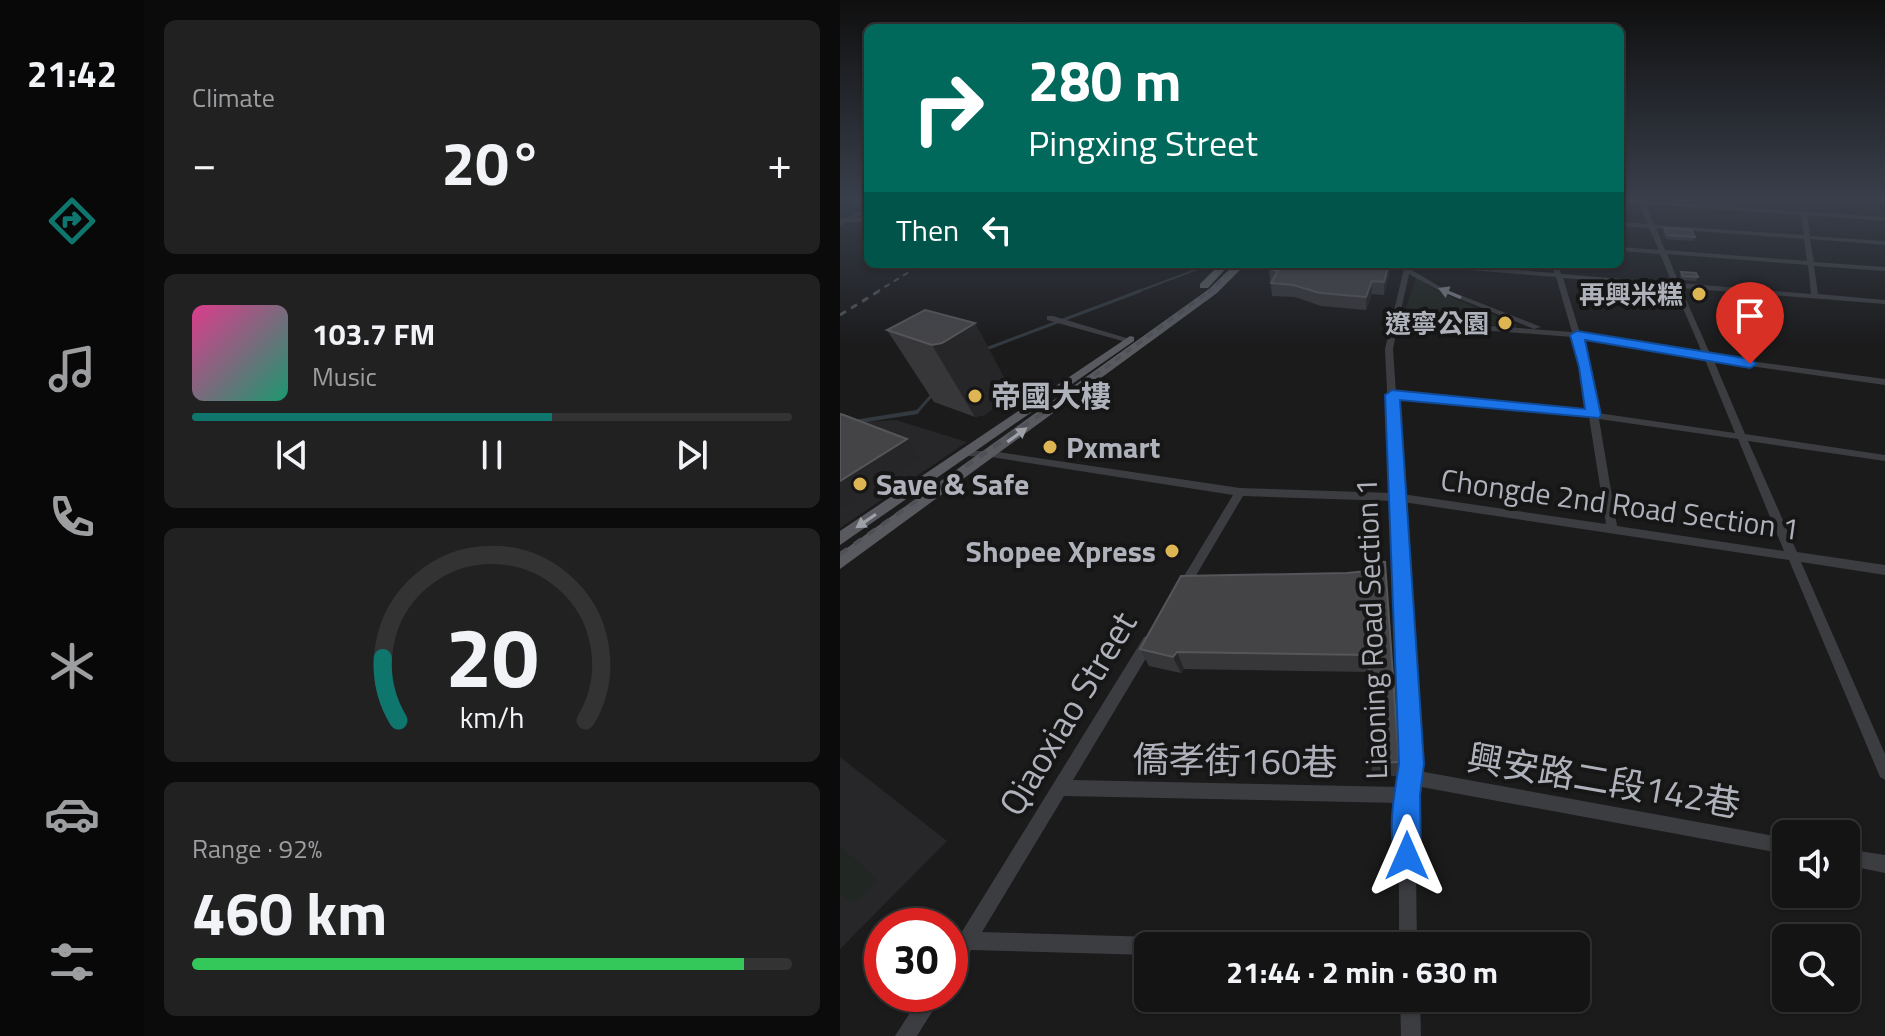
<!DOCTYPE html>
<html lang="en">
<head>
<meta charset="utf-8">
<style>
	body { margin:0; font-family:"Titillium Web","Noto Sans TC",sans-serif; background:#212122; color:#f1f3f6; height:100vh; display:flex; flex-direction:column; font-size:30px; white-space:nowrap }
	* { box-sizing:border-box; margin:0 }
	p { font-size:26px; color:#9d9ea0 }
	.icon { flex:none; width:44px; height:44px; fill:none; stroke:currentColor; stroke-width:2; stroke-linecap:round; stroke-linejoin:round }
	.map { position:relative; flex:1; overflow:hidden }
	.sheet { display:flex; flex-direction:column; gap:20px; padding:20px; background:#0b0b0c; width:696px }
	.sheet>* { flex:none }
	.banner { position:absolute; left:24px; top:24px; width:760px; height:244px; border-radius:12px; box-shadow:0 2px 6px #0004,0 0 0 2px #333334; background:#00695c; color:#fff; overflow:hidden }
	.tools { position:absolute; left:932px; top:820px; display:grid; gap:16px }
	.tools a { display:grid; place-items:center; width:88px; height:88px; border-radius:12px; background:#141415; box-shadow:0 2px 6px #0004,0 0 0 2px #333334; font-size:40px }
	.speed { position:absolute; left:24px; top:908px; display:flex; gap:16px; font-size:40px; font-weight:700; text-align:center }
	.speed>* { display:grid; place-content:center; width:104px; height:104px; border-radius:50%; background:#141415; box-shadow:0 2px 6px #0004,0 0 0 2px #333334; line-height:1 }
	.speed .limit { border:12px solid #d22; background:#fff; color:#111 }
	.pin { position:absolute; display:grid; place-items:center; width:68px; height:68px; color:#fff; margin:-82px -34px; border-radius:50% 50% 50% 0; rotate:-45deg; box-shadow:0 0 8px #0007 }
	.pin .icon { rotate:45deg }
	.me { position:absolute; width:88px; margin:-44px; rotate:0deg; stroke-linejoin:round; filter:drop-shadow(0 0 6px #0008) }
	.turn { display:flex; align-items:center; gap:28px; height:168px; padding:0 32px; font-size:36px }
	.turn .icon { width:104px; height:104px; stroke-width:2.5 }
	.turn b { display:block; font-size:56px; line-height:68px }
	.then { display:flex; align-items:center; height:76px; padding:0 32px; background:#0003; gap:16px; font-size:30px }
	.big { font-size:60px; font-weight:700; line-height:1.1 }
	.sheet .widget { flex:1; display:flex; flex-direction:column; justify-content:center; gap:12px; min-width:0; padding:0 28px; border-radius:12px; background:#212122 }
	.sheet .dial { align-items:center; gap:0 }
	.dial svg { height:208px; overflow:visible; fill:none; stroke:#333334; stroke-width:7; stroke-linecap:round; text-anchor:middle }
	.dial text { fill:#f1f3f6; stroke:none }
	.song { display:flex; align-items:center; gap:24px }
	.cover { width:96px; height:96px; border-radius:12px; background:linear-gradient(135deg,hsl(330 70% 55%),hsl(160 70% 35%)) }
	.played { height:8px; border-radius:4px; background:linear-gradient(90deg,#0f766e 60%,#333334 60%) }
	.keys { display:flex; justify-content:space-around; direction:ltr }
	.heat { display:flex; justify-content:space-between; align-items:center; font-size:44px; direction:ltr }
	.charge { height:12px; border-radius:6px; background:linear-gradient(90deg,#34c759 92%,#333334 0) }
	.trip { position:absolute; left:294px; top:932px; width:456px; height:80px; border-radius:12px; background:#141415; box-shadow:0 2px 6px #0004,0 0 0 2px #333334; font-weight:700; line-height:80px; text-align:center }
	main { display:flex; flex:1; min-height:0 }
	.tabs { display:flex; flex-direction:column; width:144px; justify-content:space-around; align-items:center; background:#080808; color:#9d9ea0 }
	.tabs .icon { width:56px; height:56px }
	.tabs .current { color:#0f766e }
	.tabs b { font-size:36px; color:#f1f3f6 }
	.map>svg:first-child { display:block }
</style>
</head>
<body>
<main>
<nav class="tabs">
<b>21:42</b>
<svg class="icon current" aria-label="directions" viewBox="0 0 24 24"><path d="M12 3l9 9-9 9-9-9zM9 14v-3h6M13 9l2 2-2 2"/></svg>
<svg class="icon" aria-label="music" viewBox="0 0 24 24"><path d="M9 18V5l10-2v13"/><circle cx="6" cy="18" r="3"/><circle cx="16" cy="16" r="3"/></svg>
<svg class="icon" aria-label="phone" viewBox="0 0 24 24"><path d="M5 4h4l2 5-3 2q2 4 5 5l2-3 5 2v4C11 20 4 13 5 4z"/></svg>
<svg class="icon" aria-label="climate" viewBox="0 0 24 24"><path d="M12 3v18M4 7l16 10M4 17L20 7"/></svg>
<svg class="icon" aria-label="car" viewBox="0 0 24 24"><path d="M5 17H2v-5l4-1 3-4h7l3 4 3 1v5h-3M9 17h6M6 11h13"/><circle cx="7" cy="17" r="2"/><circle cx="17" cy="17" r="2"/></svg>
<svg class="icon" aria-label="filters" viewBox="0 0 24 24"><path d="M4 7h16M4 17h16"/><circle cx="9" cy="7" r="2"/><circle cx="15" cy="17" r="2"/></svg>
</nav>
<section class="sheet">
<div class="widget"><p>Climate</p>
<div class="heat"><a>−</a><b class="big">20°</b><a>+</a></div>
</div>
<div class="widget">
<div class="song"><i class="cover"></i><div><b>103.7 FM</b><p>Music</p></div></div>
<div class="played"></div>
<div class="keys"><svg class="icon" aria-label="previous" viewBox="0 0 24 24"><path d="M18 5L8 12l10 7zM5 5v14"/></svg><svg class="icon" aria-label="pause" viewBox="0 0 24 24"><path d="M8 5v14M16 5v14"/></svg><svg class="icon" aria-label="next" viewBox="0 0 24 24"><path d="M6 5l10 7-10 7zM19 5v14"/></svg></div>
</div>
<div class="widget dial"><svg viewBox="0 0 100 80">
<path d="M14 69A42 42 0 1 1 86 69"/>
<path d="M14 69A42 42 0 0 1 8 45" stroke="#0f766e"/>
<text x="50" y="56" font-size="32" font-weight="700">20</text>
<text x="50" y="72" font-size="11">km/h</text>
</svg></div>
<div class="widget"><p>Range · 92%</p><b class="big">460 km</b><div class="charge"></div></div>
</section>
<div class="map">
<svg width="1045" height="1036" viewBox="0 0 1045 1036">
	<rect width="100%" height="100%" fill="#1b1b1c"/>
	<path fill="#272729" d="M56,420L127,442L0,528V430L25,422Z
		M0,757L107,841L0,949Z"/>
	<path fill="#212722" d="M576,277L595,290L677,325L676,328L564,314Z
		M0,846L38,880L15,903L0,895Z"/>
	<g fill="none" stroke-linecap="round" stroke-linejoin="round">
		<path stroke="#32393f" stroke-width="2" d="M294,293L371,264"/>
		<path stroke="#32393f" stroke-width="3" d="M146,349L300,291
			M67,414L77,412L92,395"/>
		<path stroke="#32393f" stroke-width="4" d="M14,422L77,412"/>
		<path fill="#3c3d41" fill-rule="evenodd" d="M780,199L798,201L797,199H803L804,201L1045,217V221L967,215L970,236L1045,241V245L970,239L974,262L1045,267V271L974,266L978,294L1045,300V304L841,288L871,356L1045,379V385L874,361L905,434L1045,455V461L908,441L957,552L1045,565V575L961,562L1045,754V780L1040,777L949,560L563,502L580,764L579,771L946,838V854L576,786L575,795L577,946H559V803L224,796L142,932L315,937L322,939L324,946H308V955L131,950L117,975L110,977V951L304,637L309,635L314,637L316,641L314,645L233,780L560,787L564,764L552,501L403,496L348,589L344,591L340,589L338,586L393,495L151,457L126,456L121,453L123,451H151L400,488L552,493L545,349L565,264H571L570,269L602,288L701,327L694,329L598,290L569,274L559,319L732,332L716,277L578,266L575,264H602L714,273L712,264H718L721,274L832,283L820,254L780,251V247L819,250L809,228L780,226V222L808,224L799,204L780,203ZM805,204L961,215L964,235L814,225ZM816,228L964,239L967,261L825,250ZM827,254L968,265L971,294L839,283ZM723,278L834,287L863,355L740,333ZM558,324L733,337L742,367L749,412L556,393L553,349ZM741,338L865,360L895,433L758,413L750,367ZM556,398L749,417L766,524L562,494ZM759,419L898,439L944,551L777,526Z
			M28,207V211L0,226V222Z
			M207,316H213L293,340L286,342L207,320Z
			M1006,849L1045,855V873L1006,865Z
			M82,994H103L77,1036H55Z
			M560,998H580L581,1036H561Z"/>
		<path fill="#3c3d41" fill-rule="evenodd" d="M0,218H28V222H0Z"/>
		<path fill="#585a60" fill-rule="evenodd" d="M380,264H390L368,288H360V284Z
			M395,264H406L377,293L0,569V553L369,289Z
			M290,336L294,337V341L0,545V531Z"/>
		<path stroke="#4f5156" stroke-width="2" stroke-dasharray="6 5" stroke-linecap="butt" d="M35,293L82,264
			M368,293L399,264"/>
		<path stroke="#4f5156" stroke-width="3" stroke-dasharray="7 6" stroke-linecap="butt" d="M0,315L39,291
			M202,414L370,291"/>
		<path stroke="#4f5156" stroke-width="4" stroke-dasharray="9 8" stroke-linecap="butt" d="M0,554L204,412"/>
	</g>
	<path fill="#37373a" d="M824,228L855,237L853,241L826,239L823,232Z
		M432,264H551L544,295L532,294L526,310L481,306L455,297L432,296L429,269Z
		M841,272L858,277L856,281L841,280L840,276Z
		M135,323L173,395L144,415L135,417L94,402L47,330Z
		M526,560L559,762L557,776L532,777L529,672L344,669L341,673L309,666L300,649L507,573L526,572Z"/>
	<path fill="#262628" d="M549,264H551V268L544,295V282Z
		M532,281V294L526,310V297Z
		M135,323L173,395L144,415L135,417L92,345Z
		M67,439L80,458L0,510V481Z
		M337,652L344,669L341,673L333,657Z"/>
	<path fill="#444447" stroke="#555659" stroke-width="2" d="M824,228L851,230L855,237L828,235Z
		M432,264H549L544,282L532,281L526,297L480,293L453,285L431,283L438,271L429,269Z
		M841,272L856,273L858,277L843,276Z
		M85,310L135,323L102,343L92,345L47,330Z
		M1,414L67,439L0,481V415Z
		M526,560L545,562L559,762L532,763L529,655L337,652L333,657L300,649L341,576L507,573L527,571Z"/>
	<defs><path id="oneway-solid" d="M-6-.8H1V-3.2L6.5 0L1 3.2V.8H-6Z" transform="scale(2)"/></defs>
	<use fill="#7b7d84" href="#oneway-solid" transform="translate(610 293) rotate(-157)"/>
	<g fill="#9ea0a8">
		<use href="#oneway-solid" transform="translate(177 435) rotate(-36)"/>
		<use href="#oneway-solid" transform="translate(26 521) rotate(146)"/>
	</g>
	<linearGradient id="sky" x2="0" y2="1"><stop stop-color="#0f0f0f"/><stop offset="0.58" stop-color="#393f4b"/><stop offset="1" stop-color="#393f4b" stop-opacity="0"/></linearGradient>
	<rect width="1045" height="344" fill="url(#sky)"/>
	<path fill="#1a73e8" stroke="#114b97" stroke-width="2" d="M737,331L910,359L917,364L910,368L745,340L761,415L759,418L560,400L584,764L580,795L581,856L577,865L567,870L558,865C546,837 554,794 559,764L545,395L552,390L745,409L739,367L730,335Z"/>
	<g fill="#ddb552" stroke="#161617" stroke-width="3">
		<circle cx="859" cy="294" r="8"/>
		<circle cx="665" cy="323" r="8"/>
		<circle cx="135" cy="396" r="8"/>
		<circle cx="210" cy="447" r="8"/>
		<circle cx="20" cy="484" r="8"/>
		<circle cx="332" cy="551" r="8"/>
	</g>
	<g text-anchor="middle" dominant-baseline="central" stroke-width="8" stroke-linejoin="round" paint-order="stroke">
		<g font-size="26" font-weight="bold" fill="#afb2ba" stroke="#161617" text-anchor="end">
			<text x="843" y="294">再興米糕</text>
			<text x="649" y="323">遼寧公園</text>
		</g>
		<g font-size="30" font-weight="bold" fill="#afb2ba" stroke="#161617" text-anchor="start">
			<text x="151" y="396">帝國大樓</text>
			<text x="226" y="447">Pxmart</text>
			<text x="36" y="484">Save &amp; Safe</text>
			<text x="316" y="551" text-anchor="end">Shopee Xpress</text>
		</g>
		<g font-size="30" fill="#afb2ba" stroke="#161617">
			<text transform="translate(780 504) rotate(8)">Chongde 2nd Road Section 1</text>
			<text transform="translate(531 629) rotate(-92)">Liaoning Road Section 1</text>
		</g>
		<g font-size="36" fill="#afb2ba" stroke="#161617">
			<text transform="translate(227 713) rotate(-59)">Qiaoxiao Street</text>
			<text transform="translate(395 760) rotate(1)">僑孝街160巷</text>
			<text transform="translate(764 780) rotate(10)">興安路二段142巷</text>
		</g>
	</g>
</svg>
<div class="tools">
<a><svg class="icon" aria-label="sound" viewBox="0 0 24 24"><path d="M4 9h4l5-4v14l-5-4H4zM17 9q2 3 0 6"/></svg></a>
<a><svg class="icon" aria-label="search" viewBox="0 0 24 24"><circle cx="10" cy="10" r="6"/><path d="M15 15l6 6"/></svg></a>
</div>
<div class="speed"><div class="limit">30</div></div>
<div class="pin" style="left:910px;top:364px;background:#d93025"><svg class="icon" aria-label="arrive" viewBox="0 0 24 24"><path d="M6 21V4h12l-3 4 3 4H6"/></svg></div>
<svg class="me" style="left:567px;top:856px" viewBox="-20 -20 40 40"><path d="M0-17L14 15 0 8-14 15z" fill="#1a73e8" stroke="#fff" stroke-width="4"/></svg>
<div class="trip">21:44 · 2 min · 630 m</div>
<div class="banner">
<div class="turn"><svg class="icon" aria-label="right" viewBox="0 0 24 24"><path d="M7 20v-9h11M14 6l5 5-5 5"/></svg><div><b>280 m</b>Pingxing Street</div></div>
<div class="then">Then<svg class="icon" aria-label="left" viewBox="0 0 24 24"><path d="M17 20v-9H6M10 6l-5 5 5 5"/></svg></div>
</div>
</div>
</main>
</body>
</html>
